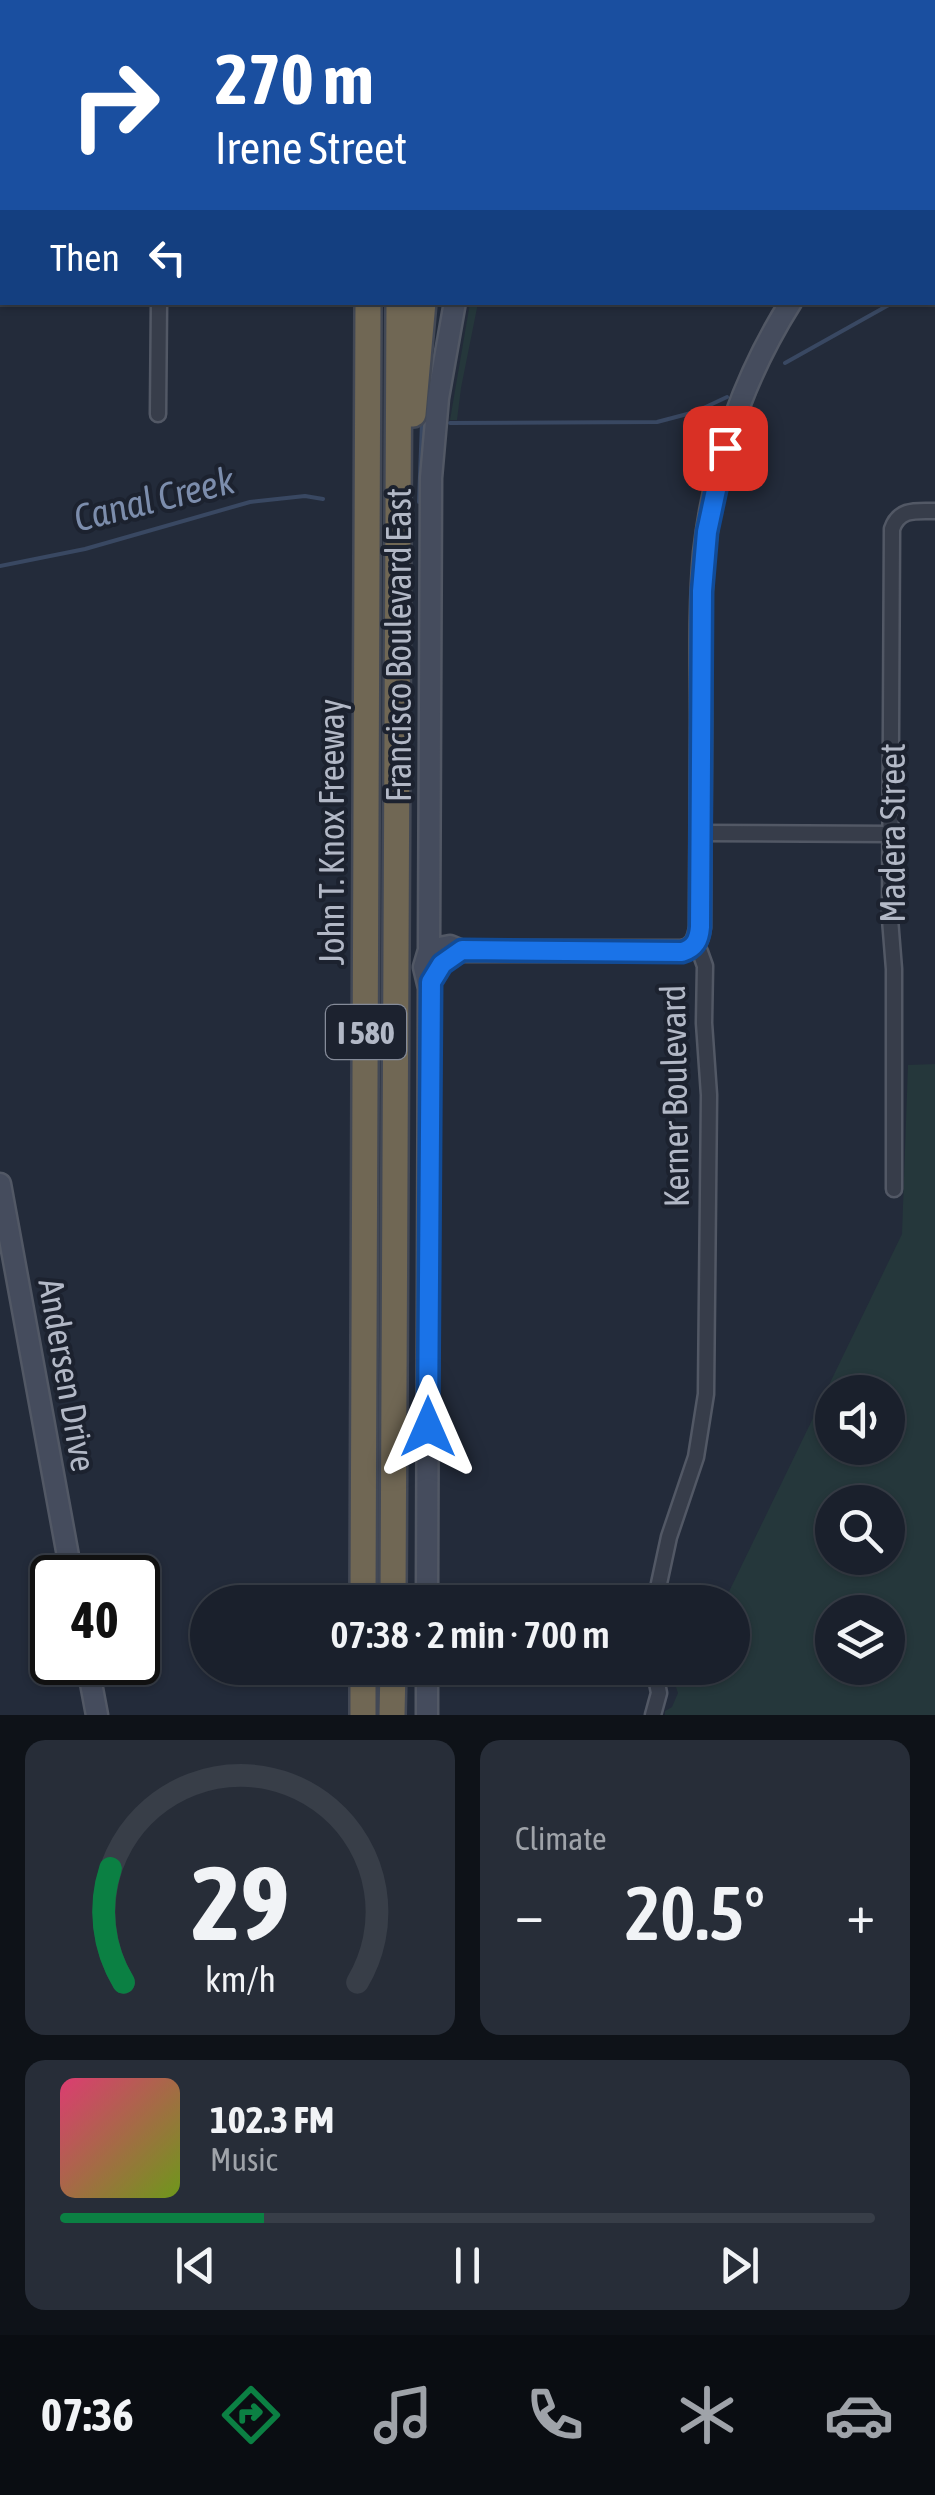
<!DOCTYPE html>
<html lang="en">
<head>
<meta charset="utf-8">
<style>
	body { margin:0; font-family:"Asap Condensed",sans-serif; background:#272d38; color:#f1f3f6; height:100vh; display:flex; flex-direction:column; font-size:38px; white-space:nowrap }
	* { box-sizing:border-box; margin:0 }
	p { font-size:32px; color:#9fa3a9 }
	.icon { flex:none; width:55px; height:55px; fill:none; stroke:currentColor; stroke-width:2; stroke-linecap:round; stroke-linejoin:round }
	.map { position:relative; height:1715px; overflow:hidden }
	.details { display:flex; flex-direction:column; gap:25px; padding:25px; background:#0e1218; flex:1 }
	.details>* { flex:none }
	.guide { position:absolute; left:0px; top:0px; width:935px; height:305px; box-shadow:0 2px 8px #0004,0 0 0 2px #383e48; background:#1a4fa0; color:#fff; overflow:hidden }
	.controls { position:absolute; left:815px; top:1375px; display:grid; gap:20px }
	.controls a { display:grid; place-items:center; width:90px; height:90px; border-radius:50%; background:#1a202c; box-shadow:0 2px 8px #0004,0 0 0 2px #383e48; font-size:50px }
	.speed { position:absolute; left:30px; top:1555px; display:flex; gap:20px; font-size:50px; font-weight:700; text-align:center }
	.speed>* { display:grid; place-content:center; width:130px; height:130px; border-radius:50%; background:#1a202c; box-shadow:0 2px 8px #0004,0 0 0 2px #383e48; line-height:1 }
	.speed .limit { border:5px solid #111; border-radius:15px; background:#fff; color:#111 }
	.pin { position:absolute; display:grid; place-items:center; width:85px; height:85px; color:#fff; margin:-42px; border-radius:20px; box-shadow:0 5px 15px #0006 }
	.me { position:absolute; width:110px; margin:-55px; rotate:0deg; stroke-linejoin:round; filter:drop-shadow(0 0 8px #0008) }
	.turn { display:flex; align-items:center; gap:35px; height:210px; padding:0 50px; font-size:45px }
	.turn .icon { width:130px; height:130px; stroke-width:2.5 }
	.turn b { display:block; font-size:70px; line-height:85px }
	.then { display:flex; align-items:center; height:95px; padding:0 50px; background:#0003; gap:20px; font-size:38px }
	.big { font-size:75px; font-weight:600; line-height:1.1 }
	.details .widget { flex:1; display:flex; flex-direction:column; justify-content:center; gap:15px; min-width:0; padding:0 35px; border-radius:20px; background:#272d38 }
	.details .dial { align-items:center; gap:0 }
	.dial svg { height:260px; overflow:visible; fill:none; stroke:#383e48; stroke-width:7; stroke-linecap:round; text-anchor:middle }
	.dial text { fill:#f1f3f6; stroke:none }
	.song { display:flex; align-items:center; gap:30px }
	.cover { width:120px; height:120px; border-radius:15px; background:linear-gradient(135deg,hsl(340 70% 55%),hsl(80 70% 35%)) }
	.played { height:10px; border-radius:5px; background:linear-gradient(90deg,#0b8043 25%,#383e48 25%) }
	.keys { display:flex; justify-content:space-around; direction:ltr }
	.heat { display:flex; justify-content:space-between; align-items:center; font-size:55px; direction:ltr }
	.details .tiles { flex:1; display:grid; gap:25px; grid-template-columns:1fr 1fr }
	.widget:last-child { grid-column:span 2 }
	.trip { position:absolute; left:190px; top:1585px; width:560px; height:100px; border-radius:50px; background:#1a202c; box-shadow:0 2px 8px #0004,0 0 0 2px #383e48; font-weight:600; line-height:100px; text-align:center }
	.tabs { display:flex; height:160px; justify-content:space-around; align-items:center; background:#0a0d12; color:#9fa3a9 }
	.tabs .icon { width:70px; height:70px }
	.tabs .active { color:#0b8043 }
	.tabs b { font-size:45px; color:#f1f3f6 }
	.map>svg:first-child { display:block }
</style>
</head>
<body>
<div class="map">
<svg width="935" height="1715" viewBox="0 0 935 1715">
	<rect width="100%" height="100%" fill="#232b3a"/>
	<path fill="#25373b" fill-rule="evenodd" d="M470,303H478L461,388L457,420H450Z
		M935,1064V1715H665V1711L672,1707L678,1693L674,1681L686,1683L693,1668H732V1602H724L902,1234L908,1065ZM888,1392V1448H832V1392ZM888,1502V1558H832V1502ZM888,1612V1668H832V1612Z"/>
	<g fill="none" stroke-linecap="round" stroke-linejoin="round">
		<path stroke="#394862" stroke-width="4" d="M932,281L935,279
			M785,363L894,302
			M450,423L657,422L695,412L727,397
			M419,502L422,422
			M0,566L85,549L250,502L305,496L323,499"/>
		<defs>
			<path id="street" d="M780,2V0
				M892,2L893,0
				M0,162H2
				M158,414L159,302
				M700,833L892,834
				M894,1189V969L890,919L892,529C899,508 917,511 935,511
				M655,1602L669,1537L696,1457L706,1394L709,1095L704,1023L705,966L700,952L694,946
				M653,1715L659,1693L654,1668"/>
			<path id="secondary" d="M534,0V2
				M731,0L738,2
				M807,0L814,2
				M932,45H935
				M932,73L935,74
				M932,174L935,172
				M429,950L450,946L462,951H682C695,948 698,940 700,927C700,859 701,790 701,721C701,665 699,609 704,553C714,464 743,378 791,302
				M0,1184L72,1578
				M427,1602L429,988L424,967L429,950L431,478L438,398L455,302
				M87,1662L97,1715
				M427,1668V1715"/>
			<path id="highway" d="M321,0V2
				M361,0V2
				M390,0V2
				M439,0V2
				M413,414L423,302
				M363,1602L368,302
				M393,1602L399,302
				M363,1715V1668
				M392,1715L393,1668"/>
		</defs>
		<use href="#street" stroke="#525865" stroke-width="19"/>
		<use href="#secondary" stroke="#525865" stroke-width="25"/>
		<use href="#highway" stroke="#424855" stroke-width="30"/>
		<use href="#street" stroke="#373d4a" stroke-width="14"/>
		<use href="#secondary" stroke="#454c5d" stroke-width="20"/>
		<use href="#highway" stroke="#706754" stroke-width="25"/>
	</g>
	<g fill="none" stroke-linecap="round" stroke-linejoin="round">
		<defs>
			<path id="route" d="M428,1427L431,982L442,964L462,950L682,952C695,948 699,940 700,927L702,591L707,532L725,448"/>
		</defs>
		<use href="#route" stroke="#114b97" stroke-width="25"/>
		<use href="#route" stroke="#1a73e8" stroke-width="18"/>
	</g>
	<g text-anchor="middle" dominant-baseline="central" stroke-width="8" stroke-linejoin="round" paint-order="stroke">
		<rect fill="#1c222f" stroke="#858b99" stroke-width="2.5" x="326" y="1005" width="80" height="54" rx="8"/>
		<g font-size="32" font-weight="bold" fill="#b2b8c6">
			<text x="366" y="1032">I 580</text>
		</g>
		<g font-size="35" fill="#b2b8c6" stroke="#1c222f">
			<text transform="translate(398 645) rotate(-90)">Francisco Boulevard East</text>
			<text transform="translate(331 832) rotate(-90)">John T. Knox Freeway</text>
			<text transform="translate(892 833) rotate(-90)">Madera Street</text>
			<text transform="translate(674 1096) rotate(-91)">Kerner Boulevard</text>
			<text transform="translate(68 1375) rotate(80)">Andersen Drive</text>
		</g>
		<g font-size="38" font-style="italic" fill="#7c8dac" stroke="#1c222f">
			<text transform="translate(154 499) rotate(-14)">Canal Creek</text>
		</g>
	</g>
</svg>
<div class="controls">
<a><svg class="icon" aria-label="sound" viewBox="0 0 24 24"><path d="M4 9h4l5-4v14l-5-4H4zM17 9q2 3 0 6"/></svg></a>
<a><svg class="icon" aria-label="search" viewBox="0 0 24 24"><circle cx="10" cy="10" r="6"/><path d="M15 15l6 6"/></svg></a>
<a><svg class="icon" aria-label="layers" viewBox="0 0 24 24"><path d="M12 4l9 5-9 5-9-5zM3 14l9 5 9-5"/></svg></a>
</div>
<div class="speed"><div class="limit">40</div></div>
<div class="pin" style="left:725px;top:448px;background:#d93025"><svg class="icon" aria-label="arrive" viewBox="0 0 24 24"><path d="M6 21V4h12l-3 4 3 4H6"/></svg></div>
<svg class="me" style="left:428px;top:1427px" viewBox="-20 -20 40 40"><path d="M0-17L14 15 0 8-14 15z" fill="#1a73e8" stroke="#fff" stroke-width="4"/></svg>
<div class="trip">07:38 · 2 min · 700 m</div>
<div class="guide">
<div class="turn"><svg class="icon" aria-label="right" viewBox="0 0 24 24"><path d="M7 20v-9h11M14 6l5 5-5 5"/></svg><div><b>270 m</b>Irene Street</div></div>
<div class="then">Then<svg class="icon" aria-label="left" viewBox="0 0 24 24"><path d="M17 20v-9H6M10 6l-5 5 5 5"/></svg></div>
</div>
</div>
<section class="details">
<div class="tiles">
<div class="widget dial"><svg viewBox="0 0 100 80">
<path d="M14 69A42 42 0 1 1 86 69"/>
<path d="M14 69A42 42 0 0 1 10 34" stroke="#0b8043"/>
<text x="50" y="56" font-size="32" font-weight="700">29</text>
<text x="50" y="72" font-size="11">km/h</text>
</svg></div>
<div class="widget"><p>Climate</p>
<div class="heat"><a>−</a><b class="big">20.5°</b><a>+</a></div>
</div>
<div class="widget">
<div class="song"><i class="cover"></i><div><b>102.3 FM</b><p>Music</p></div></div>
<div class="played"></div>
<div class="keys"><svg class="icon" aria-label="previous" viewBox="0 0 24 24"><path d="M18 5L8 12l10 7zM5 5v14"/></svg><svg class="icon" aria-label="pause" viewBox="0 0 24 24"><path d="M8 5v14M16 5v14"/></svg><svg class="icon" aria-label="next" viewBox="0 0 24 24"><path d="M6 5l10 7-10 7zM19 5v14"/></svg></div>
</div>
</div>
</section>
<nav class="tabs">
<b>07:36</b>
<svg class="icon active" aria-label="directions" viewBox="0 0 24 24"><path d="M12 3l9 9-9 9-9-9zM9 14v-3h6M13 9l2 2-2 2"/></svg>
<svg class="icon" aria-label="music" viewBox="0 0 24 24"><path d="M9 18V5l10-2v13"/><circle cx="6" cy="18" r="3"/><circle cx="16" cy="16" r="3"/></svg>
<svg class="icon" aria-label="phone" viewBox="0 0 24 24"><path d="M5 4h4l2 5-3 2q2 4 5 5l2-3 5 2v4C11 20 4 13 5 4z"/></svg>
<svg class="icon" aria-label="climate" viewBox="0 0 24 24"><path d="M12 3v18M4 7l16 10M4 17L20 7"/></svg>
<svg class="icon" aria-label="car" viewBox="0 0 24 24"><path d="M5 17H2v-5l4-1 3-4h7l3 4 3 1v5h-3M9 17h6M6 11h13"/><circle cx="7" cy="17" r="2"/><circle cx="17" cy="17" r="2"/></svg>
</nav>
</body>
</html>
